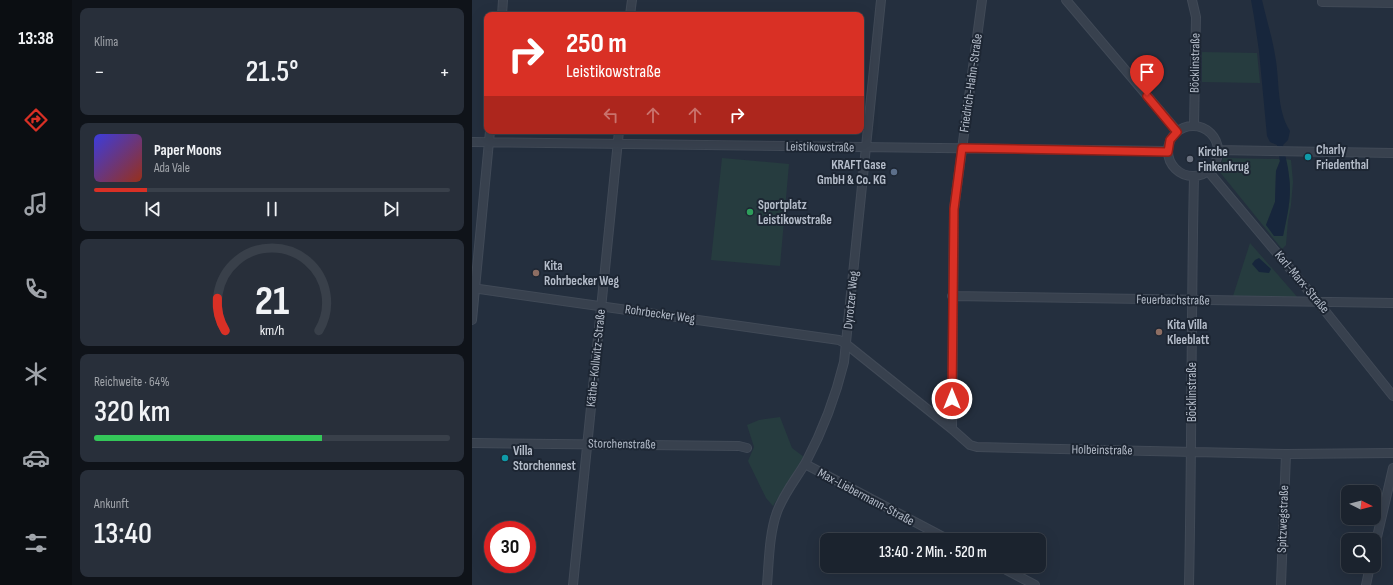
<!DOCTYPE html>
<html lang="de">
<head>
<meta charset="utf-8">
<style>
	body { margin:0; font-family:"Sofia Sans Condensed",sans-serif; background:#282f3a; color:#f1f3f6; height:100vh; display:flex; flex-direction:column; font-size:15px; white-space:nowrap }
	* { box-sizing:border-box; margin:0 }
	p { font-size:13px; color:#a0a4aa }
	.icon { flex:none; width:22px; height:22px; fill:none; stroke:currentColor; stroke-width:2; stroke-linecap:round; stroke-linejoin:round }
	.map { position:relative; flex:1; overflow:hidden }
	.panel { display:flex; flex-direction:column; gap:8px; padding:8px; background:#0f1319; width:400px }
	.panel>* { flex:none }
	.top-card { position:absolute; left:12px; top:12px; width:380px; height:122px; border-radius:8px; box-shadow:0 4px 16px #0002,0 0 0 1px #39404a; background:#d93025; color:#fff; overflow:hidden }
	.needle { width:26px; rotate:96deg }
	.buttons { position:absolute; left:869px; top:485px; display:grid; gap:8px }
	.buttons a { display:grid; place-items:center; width:40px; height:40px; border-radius:8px; background:#1b232e; box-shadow:0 4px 16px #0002,0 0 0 1px #39404a; font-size:20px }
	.speed { position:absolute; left:12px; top:521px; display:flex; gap:8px; font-size:20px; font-weight:700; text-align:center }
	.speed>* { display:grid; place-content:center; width:52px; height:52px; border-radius:50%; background:#1b232e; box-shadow:0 4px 16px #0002,0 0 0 1px #39404a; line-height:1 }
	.speed .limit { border:6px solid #d22; background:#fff; color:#111 }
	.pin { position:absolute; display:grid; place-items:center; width:34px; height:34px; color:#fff; margin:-41px -17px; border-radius:50% 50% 50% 0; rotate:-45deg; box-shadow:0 0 4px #0007 }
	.pin .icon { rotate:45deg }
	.me { position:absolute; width:44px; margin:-22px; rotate:0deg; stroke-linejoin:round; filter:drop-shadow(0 0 3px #0008) }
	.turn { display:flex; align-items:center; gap:14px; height:84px; padding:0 16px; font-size:18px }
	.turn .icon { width:52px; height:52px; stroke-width:2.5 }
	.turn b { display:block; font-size:28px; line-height:34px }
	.lanes { display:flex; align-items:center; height:38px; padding:0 16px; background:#0003; justify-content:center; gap:20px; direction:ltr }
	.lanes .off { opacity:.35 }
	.big { font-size:30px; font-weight:600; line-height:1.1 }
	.panel .tile { flex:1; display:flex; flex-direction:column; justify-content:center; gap:6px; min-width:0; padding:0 14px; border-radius:8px; background:#282f3a }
	.panel .dial { align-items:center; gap:0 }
	.dial svg { height:104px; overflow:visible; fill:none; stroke:#39404a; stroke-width:7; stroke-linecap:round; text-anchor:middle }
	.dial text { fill:#f1f3f6; stroke:none }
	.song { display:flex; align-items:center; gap:12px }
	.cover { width:48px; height:48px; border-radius:6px; background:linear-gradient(135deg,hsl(240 70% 55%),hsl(10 70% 35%)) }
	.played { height:4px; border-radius:2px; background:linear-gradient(90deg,#d93025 15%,#39404a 15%) }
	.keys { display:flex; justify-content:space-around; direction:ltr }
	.heat { display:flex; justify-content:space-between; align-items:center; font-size:22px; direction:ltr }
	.charge { height:6px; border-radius:3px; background:linear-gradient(90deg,#34c759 64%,#39404a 0) }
	.trip { position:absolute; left:348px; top:533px; width:226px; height:40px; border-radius:8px; background:#1b232e; box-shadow:0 4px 16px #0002,0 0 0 1px #39404a; font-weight:600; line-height:40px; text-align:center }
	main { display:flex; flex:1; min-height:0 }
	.tab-bar { display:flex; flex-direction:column; width:72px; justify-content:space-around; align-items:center; background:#0b0e12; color:#a0a4aa }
	.tab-bar .icon { width:28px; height:28px }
	.tab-bar .current { color:#d93025 }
	.tab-bar b { font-size:18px; color:#f1f3f6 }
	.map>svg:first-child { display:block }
</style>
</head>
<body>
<main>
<nav class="tab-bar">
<b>13:38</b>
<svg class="icon current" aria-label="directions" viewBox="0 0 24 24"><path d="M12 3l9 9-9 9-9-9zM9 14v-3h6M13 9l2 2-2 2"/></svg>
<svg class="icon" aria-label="music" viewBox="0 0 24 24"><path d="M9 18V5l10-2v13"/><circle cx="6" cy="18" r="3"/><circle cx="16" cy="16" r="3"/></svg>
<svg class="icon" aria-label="phone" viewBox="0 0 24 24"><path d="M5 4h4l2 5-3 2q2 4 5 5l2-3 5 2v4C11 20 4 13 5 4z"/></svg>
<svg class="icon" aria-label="climate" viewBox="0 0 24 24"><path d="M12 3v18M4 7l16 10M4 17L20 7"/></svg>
<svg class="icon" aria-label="car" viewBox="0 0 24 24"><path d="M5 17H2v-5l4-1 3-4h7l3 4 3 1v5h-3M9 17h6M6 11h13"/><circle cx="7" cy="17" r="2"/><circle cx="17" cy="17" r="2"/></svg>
<svg class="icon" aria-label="filters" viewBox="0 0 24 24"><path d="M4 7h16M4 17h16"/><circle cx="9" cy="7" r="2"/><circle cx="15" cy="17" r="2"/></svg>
</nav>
<section class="panel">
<div class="tile"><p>Klima</p>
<div class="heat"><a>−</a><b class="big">21.5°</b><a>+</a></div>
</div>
<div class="tile">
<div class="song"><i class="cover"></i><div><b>Paper Moons</b><p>Ada Vale</p></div></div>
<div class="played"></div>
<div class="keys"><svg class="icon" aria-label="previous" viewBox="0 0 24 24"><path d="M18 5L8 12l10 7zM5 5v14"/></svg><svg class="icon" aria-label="pause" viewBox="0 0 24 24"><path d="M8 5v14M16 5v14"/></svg><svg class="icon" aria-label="next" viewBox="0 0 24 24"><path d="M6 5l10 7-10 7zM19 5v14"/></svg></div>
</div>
<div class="tile dial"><svg viewBox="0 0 100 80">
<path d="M14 69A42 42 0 1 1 86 69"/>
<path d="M14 69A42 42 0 0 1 8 44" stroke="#d93025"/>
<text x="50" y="56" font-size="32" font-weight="700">21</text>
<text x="50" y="72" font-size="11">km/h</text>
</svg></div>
<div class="tile"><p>Reichweite · 64%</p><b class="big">320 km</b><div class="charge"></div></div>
<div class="tile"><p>Ankunft</p><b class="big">13:40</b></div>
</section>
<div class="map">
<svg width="921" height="585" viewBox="0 0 921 585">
	<rect width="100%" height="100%" fill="#242f3e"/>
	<path fill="#263c3f" d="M730,52L785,53L788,83L730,82Z
		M250,158L317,164L308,266L239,260Z
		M751,158L807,159L808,161L804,171L803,202L794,225L811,236C817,209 822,187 813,159L819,160L821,182L819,205L816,220L814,245L810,249L747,171Z
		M778,243L827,299L761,296Z
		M308,417L320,448L332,457L301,506L294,498L276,461L282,447L275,425L287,420Z"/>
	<path fill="#17263c" d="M779,0H790C794,18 800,36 803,55C808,80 804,109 818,131L816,140L811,145C813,155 816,165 817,176C820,197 815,216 811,236H802L794,225L803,202L804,171L808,161L805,145L798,142L795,136L787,51L782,17Z
		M787,258L799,269L797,273L787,272L780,264L783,260Z"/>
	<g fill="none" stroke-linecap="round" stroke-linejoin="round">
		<defs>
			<path id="minor" d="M594,0L705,131
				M720,0L724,17L722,126
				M850,0V2L921,3
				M30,15L31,0
				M158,15L160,0
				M696 151a25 25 0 1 1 50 0a25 25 0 1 1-50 0Z
				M0,142L696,151
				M746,150L921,153
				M736,171L846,302L921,396
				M0,288L367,340L374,344L480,429L498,445L505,447L814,454L921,453
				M480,296L921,303
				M0,320L18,131
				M480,429L482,209L510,0
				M0,443L267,446L275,448
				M333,464L477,540
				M902,550L921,468
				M527,566L563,585
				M101,585L147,131
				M295,585C297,562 297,534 305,512C312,493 324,479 334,462C352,428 363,399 372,362L409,0
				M717,585C720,449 719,312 722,176
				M809,585L814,454
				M894,585L898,566"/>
		</defs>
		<use href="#minor" stroke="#414a57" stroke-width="10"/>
		<use href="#minor" stroke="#38414e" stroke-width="8"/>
	</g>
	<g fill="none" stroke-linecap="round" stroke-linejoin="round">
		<defs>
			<path id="route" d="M480,399L482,209L490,148L696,152L698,140L705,132L675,96"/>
		</defs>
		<use href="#route" stroke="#8d1f18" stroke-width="10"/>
		<use href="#route" stroke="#d93025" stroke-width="7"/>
	</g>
	<g fill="#0f9aa8" stroke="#1d2633" stroke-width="1.5">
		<circle cx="836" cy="157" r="4"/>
		<circle cx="33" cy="458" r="4"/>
	</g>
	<circle fill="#6b7280" stroke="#1d2633" stroke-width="1.5" cx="718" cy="159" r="4"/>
	<circle fill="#5c6f8a" stroke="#1d2633" stroke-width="1.5" cx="422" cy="172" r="4"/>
	<circle fill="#2e9e5b" stroke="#1d2633" stroke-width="1.5" cx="278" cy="212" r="4"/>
	<g fill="#8d6e63" stroke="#1d2633" stroke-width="1.5">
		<circle cx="64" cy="273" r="4"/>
		<circle cx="687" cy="332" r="4"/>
	</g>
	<g text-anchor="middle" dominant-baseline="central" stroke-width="4" stroke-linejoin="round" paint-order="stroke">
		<g font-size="13" fill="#b4bcc9" stroke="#1d2633">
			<text transform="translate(723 63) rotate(-89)">Böcklinstraße</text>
			<text transform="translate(499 83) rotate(-82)">Friedrich-Hahn-Straße</text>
			<text transform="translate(348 147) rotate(1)">Leistikowstraße</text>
			<text transform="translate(830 282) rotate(50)">Karl-Marx-Straße</text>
			<text transform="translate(379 300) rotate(-84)">Dyrotzer Weg</text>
			<text transform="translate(701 300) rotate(1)">Feuerbachstraße</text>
			<text transform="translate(188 314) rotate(8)">Rohrbecker Weg</text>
			<text transform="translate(124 358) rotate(-84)">Käthe-Kollwitz-Straße</text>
			<text transform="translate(720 392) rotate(-90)">Böcklinstraße</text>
			<text transform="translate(150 444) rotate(1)">Storchenstraße</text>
			<text transform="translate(630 450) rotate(1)">Holbeinstraße</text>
			<text transform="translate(394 497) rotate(28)">Max-Liebermann-Straße</text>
			<text transform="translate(811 519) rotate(-88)">Spitzwegstraße</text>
		</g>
		<g font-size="13" font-weight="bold" fill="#b4bcc9" stroke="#1d2633" text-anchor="start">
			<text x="844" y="150">Charly<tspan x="844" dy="15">Friedenthal</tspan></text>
			<text x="726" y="152">Kirche<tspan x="726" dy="15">Finkenkrug</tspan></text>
			<text x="414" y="165" text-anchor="end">KRAFT Gase<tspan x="414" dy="15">GmbH &amp; Co. KG</tspan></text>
			<text x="286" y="205">Sportplatz<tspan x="286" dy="15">Leistikowstraße</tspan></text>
			<text x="72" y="266">Kita<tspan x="72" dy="15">Rohrbecker Weg</tspan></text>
			<text x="695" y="325">Kita Villa<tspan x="695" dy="15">Kleeblatt</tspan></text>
			<text x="41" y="451">Villa<tspan x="41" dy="15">Storchennest</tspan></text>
		</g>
	</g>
</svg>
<div class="buttons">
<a><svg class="needle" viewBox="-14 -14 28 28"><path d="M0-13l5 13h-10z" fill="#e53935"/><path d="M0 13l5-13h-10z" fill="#a0a4aa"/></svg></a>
<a><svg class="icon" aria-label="search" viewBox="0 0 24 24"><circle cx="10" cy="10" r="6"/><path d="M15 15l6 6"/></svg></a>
</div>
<div class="speed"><div class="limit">30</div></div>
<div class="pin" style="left:675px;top:96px;background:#d93025"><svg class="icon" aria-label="arrive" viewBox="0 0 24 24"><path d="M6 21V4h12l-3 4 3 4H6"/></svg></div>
<svg class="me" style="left:480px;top:399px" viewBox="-20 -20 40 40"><circle r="17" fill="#d93025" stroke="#fff" stroke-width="3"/><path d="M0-11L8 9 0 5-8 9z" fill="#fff"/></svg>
<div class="trip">13:40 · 2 Min. · 520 m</div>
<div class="top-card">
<div class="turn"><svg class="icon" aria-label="right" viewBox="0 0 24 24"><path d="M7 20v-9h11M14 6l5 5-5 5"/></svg><div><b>250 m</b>Leistikowstraße</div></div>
<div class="lanes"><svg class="icon off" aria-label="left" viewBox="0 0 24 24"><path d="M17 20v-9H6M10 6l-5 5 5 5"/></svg><svg class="icon off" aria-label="ahead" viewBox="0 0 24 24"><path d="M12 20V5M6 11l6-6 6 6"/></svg><svg class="icon off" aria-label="ahead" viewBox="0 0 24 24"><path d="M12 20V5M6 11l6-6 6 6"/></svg><svg class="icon" aria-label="right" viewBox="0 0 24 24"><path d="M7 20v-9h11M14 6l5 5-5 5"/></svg></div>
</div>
</div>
</main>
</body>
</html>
